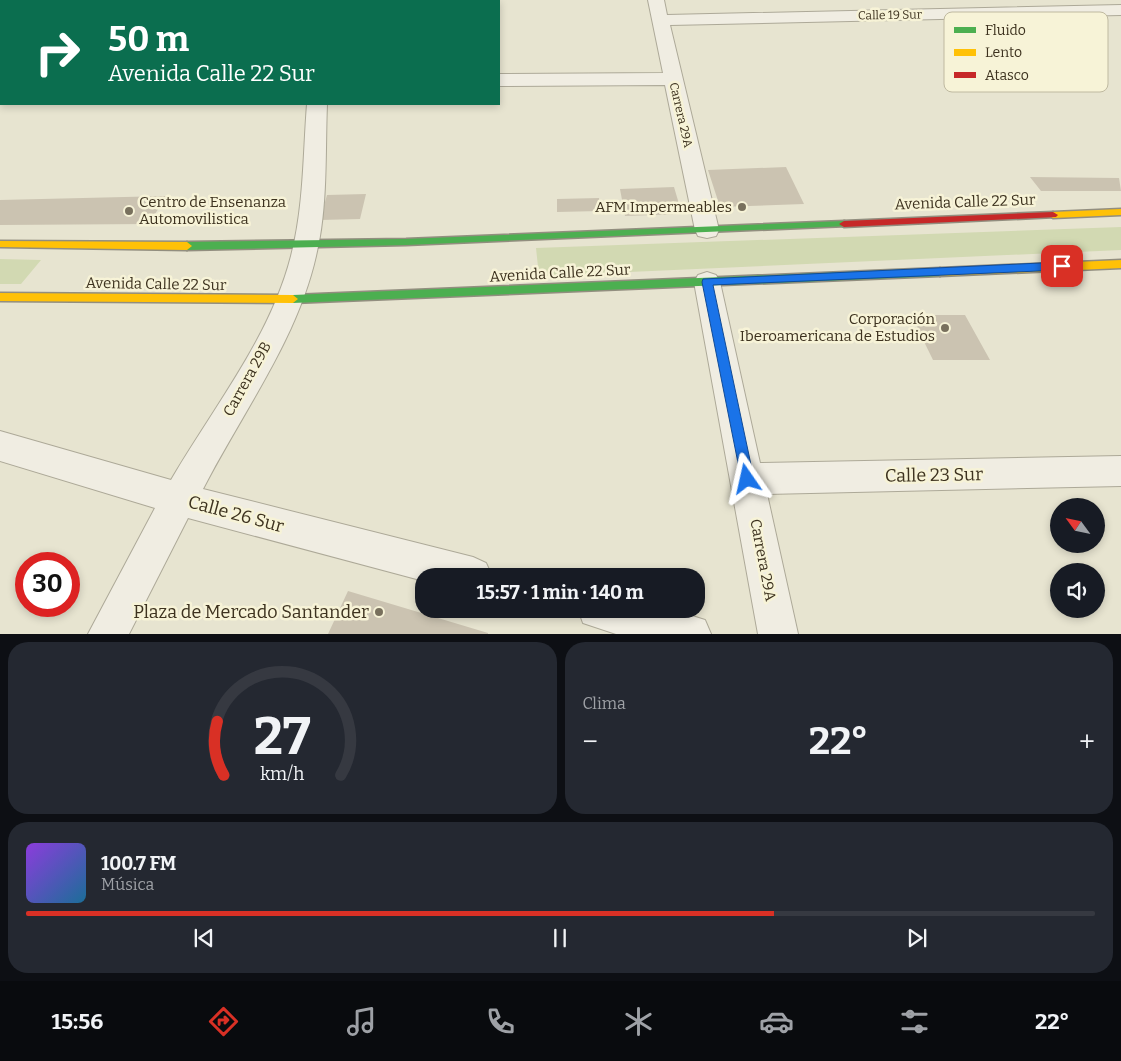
<!DOCTYPE html>
<html lang="es">
<head>
<meta charset="utf-8">
<style>
	body { margin:0; font-family:Bitter,serif; background:#242831; color:#f1f3f6; height:100vh; display:flex; flex-direction:column; font-size:19px; white-space:nowrap }
	* { box-sizing:border-box; margin:0 }
	p { font-size:16px; color:#9ea1a6 }
	.icon { flex:none; width:28px; height:28px; fill:none; stroke:currentColor; stroke-width:2; stroke-linecap:round; stroke-linejoin:round }
	.map { position:relative; height:634px; overflow:hidden }
	.drawer { display:flex; flex-direction:column; gap:8px; padding:8px; background:#0d0f14; flex:1 }
	.drawer>* { flex:none }
	.banner { position:absolute; left:0px; top:0px; width:500px; height:105px; box-shadow:0 2px 8px #0003; background:#0b6e4f; color:#fff; overflow:hidden }
	.needle { width:32px; rotate:303deg }
	.fabs { position:absolute; left:1050px; top:498px; display:grid; gap:10px }
	.fabs a { display:grid; place-items:center; width:55px; height:55px; border-radius:50%; background:#171b24; box-shadow:0 2px 8px #0003; font-size:25px }
	.speed { position:absolute; left:15px; top:552px; display:flex; gap:10px; font-size:25px; font-weight:700; text-align:center }
	.speed>* { display:grid; place-content:center; width:65px; height:65px; border-radius:50%; background:#171b24; box-shadow:0 2px 8px #0003; line-height:1 }
	.speed .limit { border:8px solid #d22; background:#fff; color:#111 }
	.pin { position:absolute; display:grid; place-items:center; width:42px; height:42px; color:#fff; margin:-21px; border-radius:10px; box-shadow:0 2px 8px #0006 }
	.me { position:absolute; width:55px; margin:-28px; rotate:349deg; stroke-linejoin:round; filter:drop-shadow(0 0 4px #0008) }
	.turn { display:flex; align-items:center; gap:18px; height:105px; padding:0 25px; font-size:22px }
	.turn .icon { width:65px; height:65px; stroke-width:2.5 }
	.turn b { display:block; font-size:35px; line-height:42px }
	.big { font-size:38px; font-weight:700; line-height:1.1 }
	.drawer .card { flex:1; display:flex; flex-direction:column; justify-content:center; gap:8px; min-width:0; padding:0 18px; border-radius:20px; background:#242831 }
	.drawer .dial { align-items:center; gap:0 }
	.dial svg { height:130px; overflow:visible; fill:none; stroke:#363941; stroke-width:7; stroke-linecap:round; text-anchor:middle }
	.dial text { fill:#f1f3f6; stroke:none }
	.song { display:flex; align-items:center; gap:15px }
	.cover { width:60px; height:60px; border-radius:8px; background:linear-gradient(135deg,hsl(270 70% 55%),hsl(200 70% 35%)) }
	.played { height:5px; border-radius:2px; background:linear-gradient(90deg,#d93025 70%,#363941 70%) }
	.keys { display:flex; justify-content:space-around; direction:ltr }
	.heat { display:flex; justify-content:space-between; align-items:center; font-size:28px; direction:ltr }
	.drawer .tiles { flex:1; display:grid; gap:8px; grid-template-columns:1fr 1fr }
	.card:last-child { grid-column:span 2 }
	.trip { position:absolute; left:415px; top:568px; width:290px; height:50px; border-radius:20px; background:#171b24; box-shadow:0 2px 8px #0003; font-weight:700; line-height:50px; text-align:center }
	.tab-bar { display:flex; height:80px; justify-content:space-around; align-items:center; background:#090b0e; color:#9ea1a6 }
	.tab-bar .icon { width:35px; height:35px }
	.tab-bar .active { color:#d93025 }
	.tab-bar b { font-size:22px; color:#f1f3f6 }
	.map>svg:first-child { display:block }
</style>
</head>
<body>
<div class="map">
<svg width="1121" height="634" viewBox="0 0 1121 634">
	<rect width="100%" height="100%" fill="#e7e4d0"/>
	<path fill="#d2d9b2" d="M1121,227V250L539,276L536,248Z
		M0,259L41,260L21,284H0Z"/>
	<path fill="#cbc3b1" d="M786,167L804,204L720,207L708,170Z
		M1030,177L1119,178L1121,191H1041Z
		M674,187L682,214L625,216L620,189Z
		M366,194L360,219L320,220L327,195Z
		M166,196L149,224L0,225V200Z
		M599,198L600,211L557,212V199Z
		M911,315H965L990,360H933Z
		M348,591L488,633V634H328Z"/>
	<g fill="none" stroke-linecap="round" stroke-linejoin="round">
		<defs>
			<path id="street" d="M315,0H331V1H315Z
				M648,0H664L667,15L1121,5V15L670,25L719,230L716,236L707,238L698,236L695,230L665,85L499,86V74L663,73Z
				M1,79V92L0,93V80Z
				M307,104H327C325,154 328,207 316,256C297,340 242,413 203,489L473,557L486,563L492,576H424V581L188,518L129,634H88L155,508L0,461V431L171,480C213,408 270,338 291,256C304,206 303,154 307,104Z
				M707,272L716,275L720,282L760,463L1121,456V486L767,494L798,634H758L694,282L698,275Z
				M578,609H670L705,620L711,634H616L583,623Z"/>
			<path id="fast" d="M844,221L847,222L849,224L847,226L406,245L187,250L182,246L187,242L406,239Z
				M940,268L945,272L940,276L293,303L288,299L293,295Z"/>
			<path id="slow" d="M1121,209V215L1053,218L1048,215L1053,212Z
				M0,241L187,242L192,246L187,250L0,247Z
				M1121,260V268L940,276L935,272L940,268Z
				M0,293L293,295L298,299L293,303L0,301Z"/>
			<path id="jam" d="M1053,212L1058,215L1056,217L844,227L839,224L844,221Z"/>
		</defs>
		<use href="#street" stroke="#ada998" stroke-width="2"/>
		<use href="#fast" stroke="#928e7f" stroke-width="3"/>
		<use href="#slow" stroke="#928e7f" stroke-width="3"/>
		<use href="#jam" stroke="#928e7f" stroke-width="3"/>
		<use href="#street" fill="#f0ede2" fill-rule="evenodd"/>
		<use href="#fast" fill="#4caf50" fill-rule="evenodd"/>
		<use href="#slow" fill="#ffc107" fill-rule="evenodd"/>
		<use href="#jam" fill="#c62828" fill-rule="evenodd"/>
	</g>
	<path fill="#1a73e8" stroke="#114b97" d="M1062,262L1067,266L1062,270L713,285L754,479L752,483L747,485L742,483L702,282L703,279Z"/>
	<g fill="#78705d" stroke="#f7f3d7" stroke-width="2">
		<circle cx="742" cy="207" r="5"/>
		<circle cx="129" cy="211" r="5"/>
		<circle cx="945" cy="328" r="5"/>
		<circle cx="379" cy="612" r="5"/>
	</g>
	<g text-anchor="middle" dominant-baseline="central" stroke-width="5" stroke-linejoin="round" paint-order="stroke">
		<g font-size="12" fill="#3d321f" stroke="#f7f3d7">
			<text transform="translate(890 15) rotate(-1)">Calle 19 Sur</text>
			<text transform="translate(681 115) rotate(77)">Carrera 29A</text>
		</g>
		<g font-size="15" fill="#3d321f" stroke="#f7f3d7" text-anchor="end">
			<text x="139" y="202" text-anchor="start">Centro de Ensenanza<tspan x="139" dy="17">Automovilistica</tspan></text>
			<text x="732" y="207">AFM Impermeables</text>
			<text x="935" y="319">Corporación<tspan x="935" dy="17">Iberoamericana de Estudios</tspan></text>
		</g>
		<g font-size="15" fill="#3d321f" stroke="#f7f3d7">
			<text transform="translate(965 202) rotate(-2)">Avenida Calle 22 Sur</text>
			<text transform="translate(560 273) rotate(-3)">Avenida Calle 22 Sur</text>
			<text transform="translate(156 284) rotate(1)">Avenida Calle 22 Sur</text>
			<text transform="translate(247 379) rotate(-61)">Carrera 29B</text>
			<text transform="translate(763 560) rotate(79)">Carrera 29A</text>
		</g>
		<g font-size="18" fill="#3d321f" stroke="#f7f3d7">
			<text transform="translate(934 475) rotate(-1)">Calle 23 Sur</text>
			<text transform="translate(236 514) rotate(15)">Calle 26 Sur</text>
		</g>
		<g font-size="18" fill="#3d321f" stroke="#f7f3d7" text-anchor="end">
			<text x="369" y="612">Plaza de Mercado Santander</text>
		</g>
	</g>
	<rect x="944" y="12" width="164" height="80" rx="8" fill="#f7f3d7" stroke="#bfb9a0" stroke-width="1"/>
	<rect x="954" y="27" width="22" height="6" fill="#4caf50"/>
	<rect x="954" y="49" width="22" height="7" fill="#ffc107"/>
	<rect x="954" y="72" width="22" height="6" fill="#c62828"/>
	<g font-size="14" fill="#3d321f">
		<text x="985" y="35">Fluido</text>
		<text x="985" y="57">Lento</text>
		<text x="985" y="80">Atasco</text>
	</g>
</svg>
<div class="fabs">
<a><svg class="needle" viewBox="-14 -14 28 28"><path d="M0-13l5 13h-10z" fill="#e53935"/><path d="M0 13l5-13h-10z" fill="#9ea1a6"/></svg></a>
<a><svg class="icon" aria-label="sound" viewBox="0 0 24 24"><path d="M4 9h4l5-4v14l-5-4H4zM17 9q2 3 0 6"/></svg></a>
</div>
<div class="speed"><div class="limit">30</div></div>
<div class="pin" style="left:1062px;top:266px;background:#d93025"><svg class="icon" aria-label="arrive" viewBox="0 0 24 24"><path d="M6 21V4h12l-3 4 3 4H6"/></svg></div>
<svg class="me" style="left:747px;top:479px" viewBox="-20 -20 40 40"><path d="M0-17L14 15 0 8-14 15z" fill="#1a73e8" stroke="#fff" stroke-width="4"/></svg>
<div class="trip">15:57 · 1 min · 140 m</div>
<div class="banner">
<div class="turn"><svg class="icon" aria-label="right" viewBox="0 0 24 24"><path d="M7 20v-9h11M14 6l5 5-5 5"/></svg><div><b>50 m</b>Avenida Calle 22 Sur</div></div>
</div>
</div>
<section class="drawer">
<div class="tiles">
<div class="card dial"><svg viewBox="0 0 100 80">
<path d="M14 69A42 42 0 1 1 86 69"/>
<path d="M14 69A42 42 0 0 1 10 36" stroke="#d93025"/>
<text x="50" y="56" font-size="32" font-weight="700">27</text>
<text x="50" y="72" font-size="11">km/h</text>
</svg></div>
<div class="card"><p>Clima</p>
<div class="heat"><a>−</a><b class="big">22°</b><a>+</a></div>
</div>
<div class="card">
<div class="song"><i class="cover"></i><div><b>100.7 FM</b><p>Música</p></div></div>
<div class="played"></div>
<div class="keys"><svg class="icon" aria-label="previous" viewBox="0 0 24 24"><path d="M18 5L8 12l10 7zM5 5v14"/></svg><svg class="icon" aria-label="pause" viewBox="0 0 24 24"><path d="M8 5v14M16 5v14"/></svg><svg class="icon" aria-label="next" viewBox="0 0 24 24"><path d="M6 5l10 7-10 7zM19 5v14"/></svg></div>
</div>
</div>
</section>
<nav class="tab-bar">
<b>15:56</b>
<svg class="icon active" aria-label="directions" viewBox="0 0 24 24"><path d="M12 3l9 9-9 9-9-9zM9 14v-3h6M13 9l2 2-2 2"/></svg>
<svg class="icon" aria-label="music" viewBox="0 0 24 24"><path d="M9 18V5l10-2v13"/><circle cx="6" cy="18" r="3"/><circle cx="16" cy="16" r="3"/></svg>
<svg class="icon" aria-label="phone" viewBox="0 0 24 24"><path d="M5 4h4l2 5-3 2q2 4 5 5l2-3 5 2v4C11 20 4 13 5 4z"/></svg>
<svg class="icon" aria-label="climate" viewBox="0 0 24 24"><path d="M12 3v18M4 7l16 10M4 17L20 7"/></svg>
<svg class="icon" aria-label="car" viewBox="0 0 24 24"><path d="M5 17H2v-5l4-1 3-4h7l3 4 3 1v5h-3M9 17h6M6 11h13"/><circle cx="7" cy="17" r="2"/><circle cx="17" cy="17" r="2"/></svg>
<svg class="icon" aria-label="filters" viewBox="0 0 24 24"><path d="M4 7h16M4 17h16"/><circle cx="9" cy="7" r="2"/><circle cx="15" cy="17" r="2"/></svg>
<b>22°</b>
</nav>
</body>
</html>
